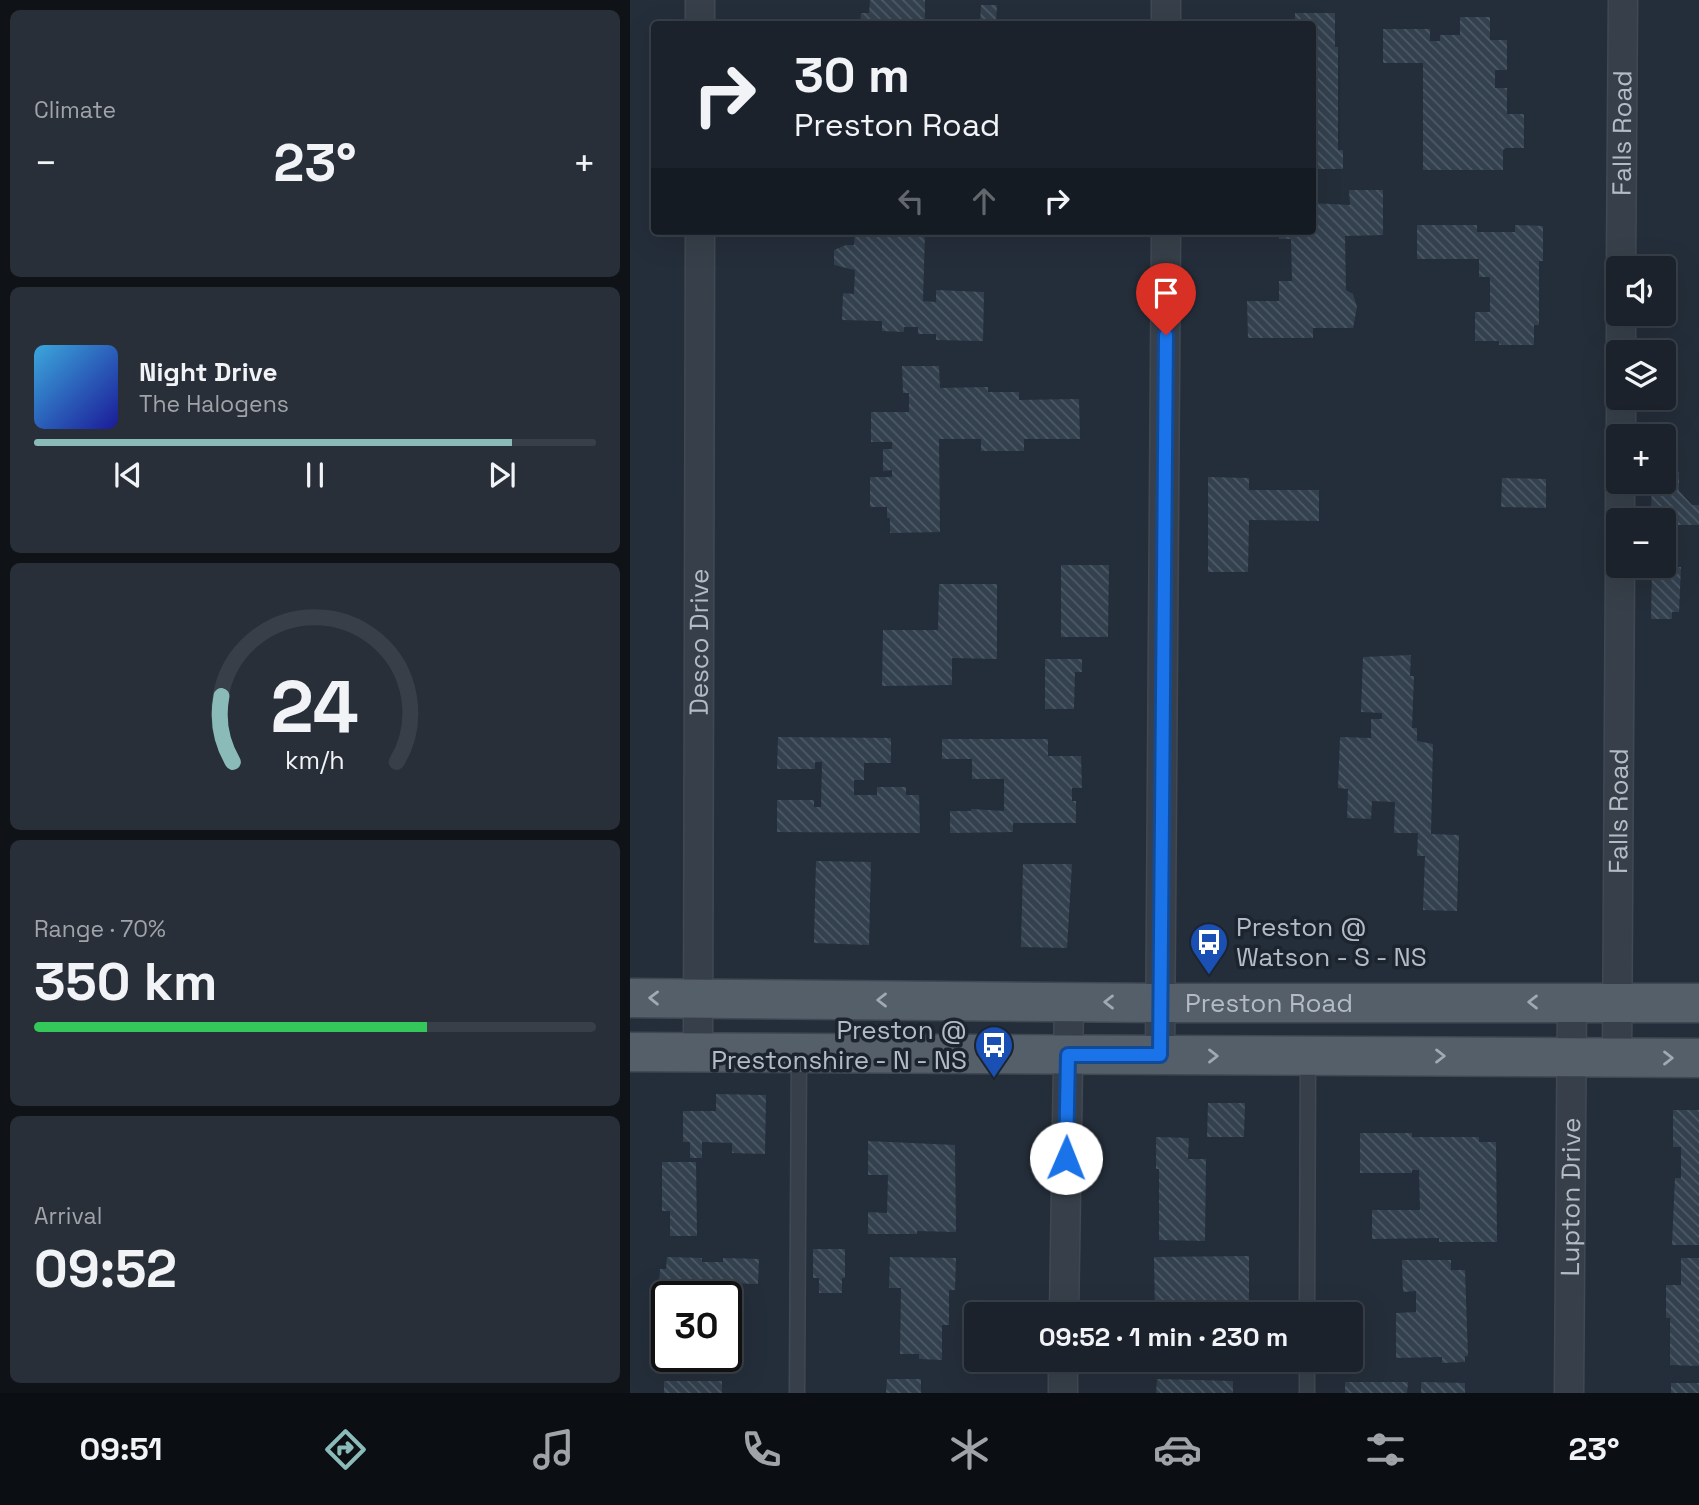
<!DOCTYPE html>
<html lang="en">
<head>
<meta charset="utf-8">
<style>
	body { margin:0; font-family:"Space Grotesk",sans-serif; background:#282f38; color:#f1f3f6; height:100vh; display:flex; flex-direction:column; font-size:26px; white-space:nowrap }
	* { box-sizing:border-box; margin:0 }
	p { font-size:23px; color:#a0a4a9 }
	.icon { flex:none; width:38px; height:38px; fill:none; stroke:currentColor; stroke-width:2; stroke-linecap:round; stroke-linejoin:round }
	.map { position:relative; flex:1; overflow:hidden }
	.panel { display:flex; flex-direction:column; gap:10px; padding:10px; background:#0f1318; width:630px }
	.panel>* { flex:none }
	.hud { position:absolute; left:21px; top:21px; width:665px; height:214px; border-radius:7px; box-shadow:0 7px 28px #0002,0 0 0 2px #393f48; background:#1b222c; color:#f1f3f6; overflow:hidden }
	.buttons { position:absolute; left:976px; top:256px; display:grid; gap:14px }
	.buttons a { display:grid; place-items:center; width:70px; height:70px; border-radius:7px; background:#1b222c; box-shadow:0 7px 28px #0002,0 0 0 2px #393f48; font-size:35px }
	.speed { position:absolute; left:21px; top:1281px; display:flex; gap:14px; font-size:35px; font-weight:700; text-align:center }
	.speed>* { display:grid; place-content:center; width:91px; height:91px; border-radius:50%; background:#1b222c; box-shadow:0 7px 28px #0002,0 0 0 2px #393f48; line-height:1 }
	.speed .limit { border:4px solid #111; border-radius:10px; background:#fff; color:#111 }
	.pin { position:absolute; display:grid; place-items:center; width:60px; height:60px; color:#fff; margin:-72px -30px; border-radius:50% 50% 50% 0; rotate:-45deg; box-shadow:0 0 7px #0007 }
	.pin .icon { rotate:45deg }
	.me { position:absolute; width:77px; margin:-38px; rotate:1deg; stroke-linejoin:round; filter:drop-shadow(0 0 5px #0008) }
	.turn { display:flex; align-items:center; gap:24px; height:147px; padding:0 28px; font-size:32px }
	.turn .icon { width:91px; height:91px; stroke-width:2.5 }
	.turn b { display:block; font-size:49px; line-height:60px }
	.lanes { display:flex; align-items:center; height:66px; padding:0 28px; background:#0003; justify-content:center; gap:35px; direction:ltr }
	.lanes .off { opacity:.35 }
	.big { font-size:52px; font-weight:800; line-height:1.1 }
	.panel .tile { flex:1; display:flex; flex-direction:column; justify-content:center; gap:10px; min-width:0; padding:0 24px; border-radius:10px; background:#282f38 }
	.panel .dial { align-items:center; gap:0 }
	.dial svg { height:182px; overflow:visible; fill:none; stroke:#393f48; stroke-width:7; stroke-linecap:round; text-anchor:middle }
	.dial text { fill:#f1f3f6; stroke:none }
	.song { display:flex; align-items:center; gap:21px }
	.cover { width:84px; height:84px; border-radius:10px; background:linear-gradient(135deg,hsl(200 70% 55%),hsl(240 70% 35%)) }
	.played { height:7px; border-radius:4px; background:linear-gradient(90deg,#8bbbb9 85%,#393f48 85%) }
	.keys { display:flex; justify-content:space-around; direction:ltr }
	.heat { display:flex; justify-content:space-between; align-items:center; font-size:38px; direction:ltr }
	.charge { height:10px; border-radius:5px; background:linear-gradient(90deg,#34c759 70%,#393f48 0) }
	.trip { position:absolute; left:334px; top:1302px; width:399px; height:70px; border-radius:7px; background:#1b222c; box-shadow:0 7px 28px #0002,0 0 0 2px #393f48; font-weight:800; line-height:70px; text-align:center }
	.tabs { display:flex; height:112px; justify-content:space-around; align-items:center; background:#0b0e12; color:#a0a4a9 }
	.tabs .icon { width:49px; height:49px }
	.tabs .active { color:#8bbbb9 }
	.tabs b { font-size:32px; color:#f1f3f6 }
	main { display:flex; flex:1; min-height:0 }
	.map>svg:first-child { display:block }
</style>
</head>
<body>
<main>
<section class="panel">
<div class="tile"><p>Climate</p>
<div class="heat"><a>−</a><b class="big">23°</b><a>+</a></div>
</div>
<div class="tile">
<div class="song"><i class="cover"></i><div><b>Night Drive</b><p>The Halogens</p></div></div>
<div class="played"></div>
<div class="keys"><svg class="icon" aria-label="previous" viewBox="0 0 24 24"><path d="M18 5L8 12l10 7zM5 5v14"/></svg><svg class="icon" aria-label="pause" viewBox="0 0 24 24"><path d="M8 5v14M16 5v14"/></svg><svg class="icon" aria-label="next" viewBox="0 0 24 24"><path d="M6 5l10 7-10 7zM19 5v14"/></svg></div>
</div>
<div class="tile dial"><svg viewBox="0 0 100 80">
<path d="M14 69A42 42 0 1 1 86 69"/>
<path d="M14 69A42 42 0 0 1 9 40" stroke="#8bbbb9"/>
<text x="50" y="56" font-size="32" font-weight="700">24</text>
<text x="50" y="72" font-size="11">km/h</text>
</svg></div>
<div class="tile"><p>Range · 70%</p><b class="big">350 km</b><div class="charge"></div></div>
<div class="tile"><p>Arrival</p><b class="big">09:52</b></div>
</section>
<div class="map">
<svg width="1069" height="1393" viewBox="0 0 1069 1393">
	<defs>
		<pattern id="building-back-hatch" width="6" height="6" patternUnits="userSpaceOnUse" patternTransform="scale(1.75)"><rect width="6" height="6" fill="#33404e"/><path d="M-1 5l2 2M0 0l6 6M5-1l2 2" fill="none" stroke="#4e5a66"/></pattern>
	</defs>
	<rect width="100%" height="100%" fill="#242e3a"/>
	<path fill="url(#building-back-hatch)" d="M240,0H295V22L302,23V24H230L231,13H239Z
		M351,5H367L366,24H350Z
		M665,13H705V47H708V150H713V169H682V24H665Z
		M830,17H860V40H877V70H865V88H877V114H894V148H876L873,150V170H793V63H753V29H800V41H810V35H830Z
		M719,190H753V235L715,236L716,290L723,294L727,307L723,328H683V338H618L617,301H649V281H662L661,239H649V231H682V203L720,205Z
		M787,225H847V232H885V225L913,226V261H909V325H904V345H869V341H845V312H860V277H849V259H787Z
		M225,231H295L293,301L306,302V290L354,292L353,341L306,340V334H288V327H274V332L252,331V321L212,320L213,293L224,294L225,270L204,265V250L216,245H224Z
		M272,366H309L310,388L358,387V392H389V400L449,399L450,439H394V451H351V439H309L310,532L260,533V518H257V507H240V477H262V470L253,471V449H262V442H241V412H279V393H273Z
		M1034,472H1049V491L1062,505H1069V525H1043L1028,511H1021L1022,481H1034Z
		M578,477L619,478V490H689V521L619,520L618,572H578Z
		M872,478L916,479V508L871,507Z
		M431,565H479L478,637H431Z
		M1022,567H1051L1049,612H1042V619H1021Z
		M309,584H367V659L322,658V685L252,686L253,630H308Z
		M781,655L780,676H784L782,728H787V741L803,744L801,834L829,835L827,911L793,910L795,856H787L788,833H764L765,802L742,801L741,819L717,818L718,789L708,788L710,737L741,738V719H752V713L731,712L733,657Z
		M415,659H452V672H445L444,709H415Z
		M148,737L261,738V763H234V780H224V795H247V787H276V795H289L290,833L147,832V800H184V807H191L192,762H185V769H147Z
		M312,739H418V756H451L452,788H442V801H446V823H383V832L320,833V811H341V809L374,811V779H342V759H312Z
		M186,861L241,862L239,945L184,943Z
		M393,864H442L437,948L391,947Z
		M86,1094L136,1095L135,1154L102,1153V1143L72,1142V1158H60V1142H53V1111H86Z
		M578,1103H615L614,1137H577Z
		M1043,1110H1069V1245H1042L1045,1178H1051V1147H1043Z
		M730,1133H782V1137H849V1142H866L867,1242H809V1238L742,1239V1210H790L789,1170H782V1173H730Z
		M526,1137L559,1138L558,1159H576L575,1241L529,1240V1169H526Z
		M238,1141L325,1145L326,1232L287,1231V1234H238V1212L257,1213L258,1175H238Z
		M32,1162H66L67,1236H40V1211H32Z
		M183,1249H215V1278H212V1293H189V1278H183Z
		M619,1256V1308H637V1314H525L524,1257Z
		M37,1257L72,1258V1262H93V1258L129,1259L128,1284L94,1283L93,1297H37V1354H34L35,1329H27L30,1269H36Z
		M260,1257L326,1258L325,1290H319V1325H312V1360L289,1359V1354H270L271,1288H259Z
		M1051,1258H1069V1366L1040,1365V1318H1036V1285H1051Z
		M772,1260H821V1270H835L838,1356H835V1362L812,1363V1357L766,1358V1313L786,1312V1291L773,1292Z
		M257,1379H291V1393H256Z
		M527,1379L603,1381V1393H526Z
		M34,1381H92V1393H34Z
		M715,1382H778L777,1393H715Z
		M791,1382L835,1383V1393H791Z
		M1041,1383H1069V1393H1041Z"/>
	<g fill="none" stroke-linecap="round" stroke-linejoin="round">
		<defs>
			<path id="lane" d="M677,1314L678,1057
				M167,1393L169,1054
				M677,1393V1360"/>
			<g id="street">
				<path d="M70,24V0"/>
				<path d="M536,24V0"/>
				<path id="s1" d="M991,268L993,0"/>
				<path d="M991,352V313"/>
				<path d="M991,436V397"/>
				<path d="M990,520V481"/>
				<path id="s2" d="M68,1052L70,231"/>
				<path d="M530,1055L536,231"/>
				<path id="s3" d="M987,1058L990,565"/>
				<path d="M434,1314L439,1002"/>
				<path d="M433,1393V1360"/>
				<path id="s4" d="M939,1393L942,1002"/>
			</g>
			<g id="primary">
				<path id="s5" d="M0,998L530,1003H1069"/>
				<path d="M0,1052L1069,1058"/>
			</g>
		</defs>
		<use href="#lane" stroke="#404953" stroke-width="17"/>
		<use href="#street" stroke="#404953" stroke-width="31"/>
		<use href="#primary" stroke="#404953" stroke-width="41"/>
		<use href="#lane" stroke="#37404a" stroke-width="14"/>
		<use href="#street" stroke="#37404a" stroke-width="28"/>
		<use href="#primary" stroke="#555f6a" stroke-width="38"/>
	</g>
	<defs><path id="oneway-chevron" d="M-2-3.5L2.5 0L-2 3.5" fill="none" stroke-width="1.6" stroke-linecap="round" stroke-linejoin="round" transform="scale(1.75)"/></defs>
	<g stroke="#a0a9b4">
		<use href="#oneway-chevron" transform="translate(24 998) rotate(-179)"/>
		<use href="#oneway-chevron" transform="translate(252 1000) rotate(-180)"/>
		<use href="#oneway-chevron" transform="translate(479 1002) rotate(-180)"/>
		<use href="#oneway-chevron" transform="translate(903 1002) rotate(-180)"/>
		<use href="#oneway-chevron" transform="translate(583 1056)"/>
		<use href="#oneway-chevron" transform="translate(810 1056)"/>
		<use href="#oneway-chevron" transform="translate(1038 1058)"/>
	</g>
	<g fill="none" stroke-linecap="round" stroke-linejoin="round">
		<defs>
			<path id="route" d="M436,1158L438,1055H530L536,335"/>
		</defs>
		<use href="#route" stroke="#114b97" stroke-width="18"/>
		<use href="#route" stroke="#1a73e8" stroke-width="12"/>
	</g>
	<defs>
		<symbol id="bus-pin" viewBox="-11 -11 22 30"><path d="M0 17L-7.5 6A9.5 9.5 0 1 1 7.5 6Z" fill="#1a4fb4" stroke="#1c252f"/><path d="M-5-6H5V4H4V6H2V4H-2V6H-4V4H-5ZM-3.5-4V0h7V-4ZM-3.5 1.2v1.5H-2V1.2ZM2 1.2v1.5H3.5V1.2Z" fill="#fff"/></symbol>
	</defs>
	<g fill-rule="evenodd">
		<use href="#bus-pin" x="557" y="920" width="44" height="60"/>
		<use href="#bus-pin" x="342" y="1023" width="44" height="60"/>
	</g>
	<g text-anchor="middle" dominant-baseline="central" stroke-width="7" stroke-linejoin="round" paint-order="stroke">
		<g font-size="26" fill="#b3bbc6" stroke="#1c252f">
			<text stroke="none"><textPath href="#s1" startOffset="135">Falls Road</textPath></text>
			<text stroke="none"><textPath href="#s2" startOffset="410">Desco Drive</textPath></text>
			<text stroke="none"><textPath href="#s3" startOffset="247">Falls Road</textPath></text>
			<text stroke="none"><textPath href="#s5" startOffset="639">Preston Road</textPath></text>
			<text stroke="none"><textPath href="#s4" startOffset="196">Lupton Drive</textPath></text>
		</g>
		<g font-size="26" fill="#b3bbc6" stroke="#1c252f" text-anchor="start">
			<text x="606" y="927">Preston @<tspan x="606" dy="30">Watson - S - NS</tspan></text>
			<text x="337" y="1030" text-anchor="end">Preston @<tspan x="337" dy="30">Prestonshire - N - NS</tspan></text>
		</g>
	</g>
</svg>
<div class="buttons">
<a><svg class="icon" aria-label="sound" viewBox="0 0 24 24"><path d="M4 9h4l5-4v14l-5-4H4zM17 9q2 3 0 6"/></svg></a>
<a><svg class="icon" aria-label="layers" viewBox="0 0 24 24"><path d="M12 4l9 5-9 5-9-5zM3 14l9 5 9-5"/></svg></a>
<a>+</a>
<a>−</a>
</div>
<div class="speed"><div class="limit">30</div></div>
<div class="pin" style="left:536px;top:335px;background:#d93025"><svg class="icon" aria-label="arrive" viewBox="0 0 24 24"><path d="M6 21V4h12l-3 4 3 4H6"/></svg></div>
<svg class="me" style="left:436px;top:1158px" viewBox="-20 -20 40 40"><circle r="19" fill="#fff"/><path d="M0-13L10 11 0 6-10 11z" fill="#1a73e8"/></svg>
<div class="trip">09:52 · 1 min · 230 m</div>
<div class="hud">
<div class="turn"><svg class="icon" aria-label="right" viewBox="0 0 24 24"><path d="M7 20v-9h11M14 6l5 5-5 5"/></svg><div><b>30 m</b>Preston Road</div></div>
<div class="lanes"><svg class="icon off" aria-label="left" viewBox="0 0 24 24"><path d="M17 20v-9H6M10 6l-5 5 5 5"/></svg><svg class="icon off" aria-label="ahead" viewBox="0 0 24 24"><path d="M12 20V5M6 11l6-6 6 6"/></svg><svg class="icon" aria-label="right" viewBox="0 0 24 24"><path d="M7 20v-9h11M14 6l5 5-5 5"/></svg></div>
</div>
</div>
</main>
<nav class="tabs">
<b>09:51</b>
<svg class="icon active" aria-label="directions" viewBox="0 0 24 24"><path d="M12 3l9 9-9 9-9-9zM9 14v-3h6M13 9l2 2-2 2"/></svg>
<svg class="icon" aria-label="music" viewBox="0 0 24 24"><path d="M9 18V5l10-2v13"/><circle cx="6" cy="18" r="3"/><circle cx="16" cy="16" r="3"/></svg>
<svg class="icon" aria-label="phone" viewBox="0 0 24 24"><path d="M5 4h4l2 5-3 2q2 4 5 5l2-3 5 2v4C11 20 4 13 5 4z"/></svg>
<svg class="icon" aria-label="climate" viewBox="0 0 24 24"><path d="M12 3v18M4 7l16 10M4 17L20 7"/></svg>
<svg class="icon" aria-label="car" viewBox="0 0 24 24"><path d="M5 17H2v-5l4-1 3-4h7l3 4 3 1v5h-3M9 17h6M6 11h13"/><circle cx="7" cy="17" r="2"/><circle cx="17" cy="17" r="2"/></svg>
<svg class="icon" aria-label="filters" viewBox="0 0 24 24"><path d="M4 7h16M4 17h16"/><circle cx="9" cy="7" r="2"/><circle cx="15" cy="17" r="2"/></svg>
<b>23°</b>
</nav>
</body>
</html>
